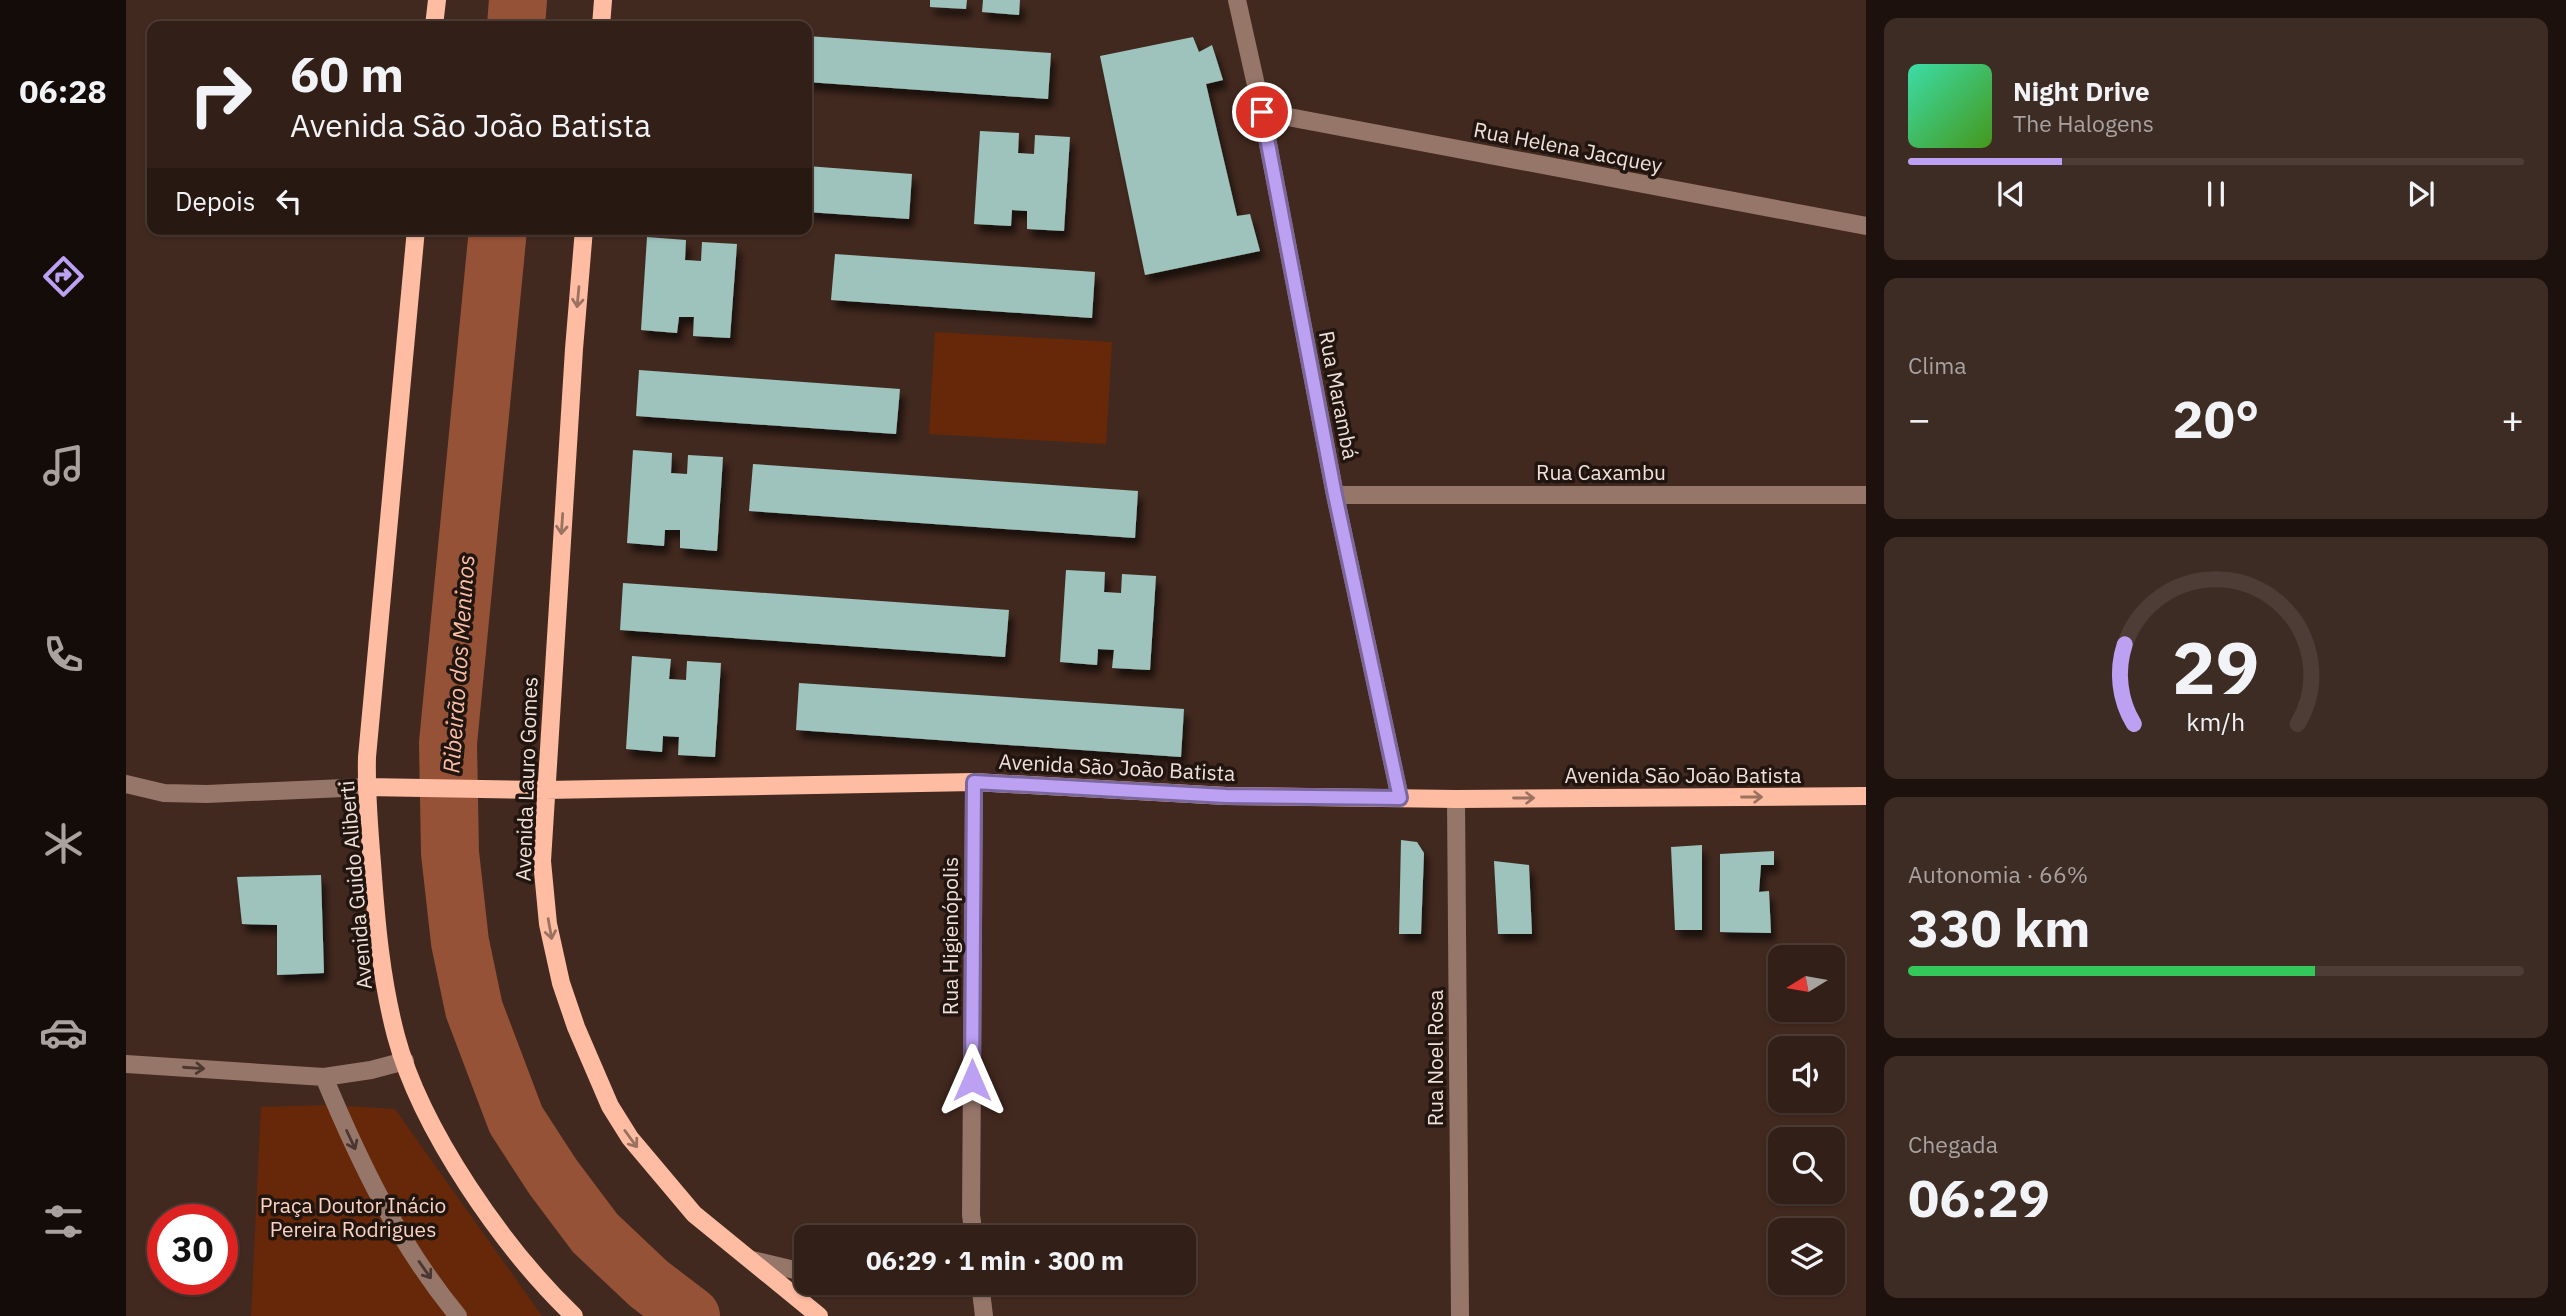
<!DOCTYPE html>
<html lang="pt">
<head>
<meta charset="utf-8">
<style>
	body { margin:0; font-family:"IBM Plex Sans",sans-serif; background:#3d2c24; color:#f1f3f6; height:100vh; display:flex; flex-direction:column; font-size:26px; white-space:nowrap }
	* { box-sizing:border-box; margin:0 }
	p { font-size:23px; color:#a8a2a1 }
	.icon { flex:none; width:38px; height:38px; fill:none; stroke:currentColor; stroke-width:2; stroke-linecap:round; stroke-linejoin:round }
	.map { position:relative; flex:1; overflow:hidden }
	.panel { display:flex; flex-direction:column; gap:18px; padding:18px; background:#1c110d; width:700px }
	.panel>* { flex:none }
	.banner { position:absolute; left:21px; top:21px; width:665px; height:214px; border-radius:14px; box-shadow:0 2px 5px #0004,0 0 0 2px #4d3d36; background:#321f17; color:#f1f3f6; overflow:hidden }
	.needle { width:46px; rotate:259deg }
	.tools { position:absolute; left:1642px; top:945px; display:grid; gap:14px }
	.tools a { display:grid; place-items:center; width:77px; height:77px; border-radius:14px; background:#321f17; box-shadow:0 2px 5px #0004,0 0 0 2px #4d3d36; font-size:35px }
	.speed { position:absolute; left:21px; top:1204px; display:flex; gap:14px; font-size:35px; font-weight:700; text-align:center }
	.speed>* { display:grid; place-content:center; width:91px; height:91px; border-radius:50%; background:#321f17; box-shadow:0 2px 5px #0004,0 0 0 2px #4d3d36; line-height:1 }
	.speed .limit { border:10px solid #d22; background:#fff; color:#111 }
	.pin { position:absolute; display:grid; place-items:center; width:60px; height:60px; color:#fff; margin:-30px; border:4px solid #fff; border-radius:50%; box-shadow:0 2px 7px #0007 }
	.me { position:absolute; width:77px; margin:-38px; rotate:0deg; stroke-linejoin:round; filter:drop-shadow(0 0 5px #0008) }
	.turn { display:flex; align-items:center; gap:24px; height:147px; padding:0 28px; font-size:32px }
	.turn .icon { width:91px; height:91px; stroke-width:2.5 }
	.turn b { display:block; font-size:49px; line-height:60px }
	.then { display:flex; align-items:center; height:66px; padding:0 28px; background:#0003; gap:14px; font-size:26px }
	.big { font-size:52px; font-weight:700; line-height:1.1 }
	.panel .card { flex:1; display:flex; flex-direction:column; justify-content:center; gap:10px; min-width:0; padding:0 24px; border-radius:14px; background:#3d2c24 }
	.panel .dial { align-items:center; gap:0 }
	.dial svg { height:182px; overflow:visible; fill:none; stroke:#4d3d36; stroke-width:7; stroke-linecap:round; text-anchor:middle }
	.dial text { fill:#f1f3f6; stroke:none }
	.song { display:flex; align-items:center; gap:21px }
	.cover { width:84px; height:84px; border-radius:10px; background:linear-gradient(135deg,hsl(160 70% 55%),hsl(100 70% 35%)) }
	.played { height:7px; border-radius:4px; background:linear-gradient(90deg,#bca0f2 25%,#4d3d36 25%) }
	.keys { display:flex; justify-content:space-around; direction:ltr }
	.heat { display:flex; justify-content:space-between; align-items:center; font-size:38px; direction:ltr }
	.charge { height:10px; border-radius:5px; background:linear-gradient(90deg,#34c759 66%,#4d3d36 0) }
	.trip { position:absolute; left:668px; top:1225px; width:402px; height:70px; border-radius:14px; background:#321f17; box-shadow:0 2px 5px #0004,0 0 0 2px #4d3d36; font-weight:700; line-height:70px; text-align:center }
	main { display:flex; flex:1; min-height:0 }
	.menu { display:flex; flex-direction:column; width:126px; justify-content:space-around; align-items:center; background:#140c09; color:#a8a2a1 }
	.menu .icon { width:49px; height:49px }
	.menu .on { color:#bca0f2 }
	.menu b { font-size:32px; color:#f1f3f6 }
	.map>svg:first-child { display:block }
</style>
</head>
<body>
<main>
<nav class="menu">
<b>06:28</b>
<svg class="icon on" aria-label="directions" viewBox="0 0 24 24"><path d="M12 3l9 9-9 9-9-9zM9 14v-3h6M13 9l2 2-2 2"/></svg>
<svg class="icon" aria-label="music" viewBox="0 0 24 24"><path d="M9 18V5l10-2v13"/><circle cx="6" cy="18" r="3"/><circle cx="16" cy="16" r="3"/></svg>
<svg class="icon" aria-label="phone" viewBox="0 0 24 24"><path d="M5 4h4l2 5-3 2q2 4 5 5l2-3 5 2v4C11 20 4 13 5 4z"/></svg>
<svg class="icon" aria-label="climate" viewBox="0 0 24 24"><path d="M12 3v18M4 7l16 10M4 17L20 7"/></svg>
<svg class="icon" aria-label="car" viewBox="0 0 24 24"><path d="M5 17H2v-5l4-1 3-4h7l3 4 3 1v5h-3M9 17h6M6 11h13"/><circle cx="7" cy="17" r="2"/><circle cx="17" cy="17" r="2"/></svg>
<svg class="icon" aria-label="filters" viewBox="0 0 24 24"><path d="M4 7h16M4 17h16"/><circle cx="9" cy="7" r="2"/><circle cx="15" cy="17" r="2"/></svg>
</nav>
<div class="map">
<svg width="1740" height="1316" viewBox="0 0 1740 1316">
	<defs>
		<filter id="shadow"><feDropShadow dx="4.5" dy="8" stdDeviation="3.5" flood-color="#0009"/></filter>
	</defs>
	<rect width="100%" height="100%" fill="#42291f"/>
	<path fill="#672809" d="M809,332L986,342L980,444L803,434Z
		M201,1105L269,1109L416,1316H125L135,1107Z"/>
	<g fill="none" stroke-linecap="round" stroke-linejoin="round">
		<path stroke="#965237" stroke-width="58" d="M390,26L392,0
			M372,229L322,743L324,853L334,942L348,1009L390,1120L427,1177L469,1233L523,1284L565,1316"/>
	</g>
	<path fill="#9dc3bc" filter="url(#shadow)" d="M804,0H841L840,9L804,7Z
		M857,0H894L893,15L856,12Z
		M681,36L925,53L922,99L681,82Z
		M1067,37L1073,52L1086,45L1097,80L1080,84L1111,216L1124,214L1134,251L1019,275L974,56Z
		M854,131L893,133L892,153L908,154L909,135L944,137L938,231L901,229V211L886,210L885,226L848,224Z
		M681,166L786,174L783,219L681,212Z
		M521,237L560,240L559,260L575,261L576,242L611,244L604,338L567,336L568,317H553L551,333L515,330Z
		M709,254L969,272L966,318L705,300Z
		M513,370L774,389L770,434L510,416Z
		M507,450L546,453L545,473L561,474L562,455L597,457L591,551L554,548V530H539L538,546L501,543Z
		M627,464L1012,491L1009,538L623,511Z
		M940,570L979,572L978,592L995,593L996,574L1030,576L1024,670L986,668L988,650L972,649L971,665L934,662Z
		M497,583L883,610L879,657L494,630Z
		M506,656L545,659L543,679L560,680L561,661L595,663L589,757L552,755L553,737L537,736L536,752L500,749Z
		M673,683L1058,709L1055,757L670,730Z
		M1275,840L1291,842L1298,853L1295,934H1273Z
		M1576,845V930H1549L1545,847Z
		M1648,851V865H1635L1633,892L1643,891L1645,933L1594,932V854Z
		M1368,861L1403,865L1406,934H1372Z
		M195,875L198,973L151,975V925L116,924L111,877Z"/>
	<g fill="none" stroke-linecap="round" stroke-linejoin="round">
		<path stroke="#97766a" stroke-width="18" d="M1111,0L1136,112L1209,495L1274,798
			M1136,112L1740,226
			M1209,495H1740
			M848,782L845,1215L848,1237
			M0,784L38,793L81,794L240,787
			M1330,799L1334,1316
			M0,1064L198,1077L245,1070L279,1061
			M198,1077C234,1163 272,1243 332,1316
			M626,1260L681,1273
			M854,1283L858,1316"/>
		<path stroke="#febca2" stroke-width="18" d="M308,26L311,0
			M475,26L477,0
			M290,229L241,757C240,793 243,828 246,863C250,921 255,979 270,1036C295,1130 378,1249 448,1316
			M458,229L448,349L416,861L422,924L435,983L450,1027L484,1106L504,1138L568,1214L693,1316
			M240,787L419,790L848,782L1100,796L1330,799L1740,796"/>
	</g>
	<defs><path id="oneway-shaft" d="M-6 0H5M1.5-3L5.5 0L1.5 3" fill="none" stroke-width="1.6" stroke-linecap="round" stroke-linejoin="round" transform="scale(1.75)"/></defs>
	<g stroke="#9b7160">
		<use href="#oneway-shaft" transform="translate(452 297) rotate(95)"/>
		<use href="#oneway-shaft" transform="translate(436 524) rotate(94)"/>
		<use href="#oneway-shaft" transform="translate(1626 797)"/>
		<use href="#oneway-shaft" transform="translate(1398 798)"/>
		<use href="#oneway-shaft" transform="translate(424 929) rotate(80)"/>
		<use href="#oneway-shaft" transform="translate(505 1139) rotate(54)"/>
	</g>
	<g stroke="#4a3730">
		<use href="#oneway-shaft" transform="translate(68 1068) rotate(4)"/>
		<use href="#oneway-shaft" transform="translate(225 1140) rotate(65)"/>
		<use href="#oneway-shaft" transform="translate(299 1270) rotate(55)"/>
	</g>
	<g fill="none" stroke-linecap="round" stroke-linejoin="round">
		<defs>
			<path id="route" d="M846,1080L848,782L1100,796L1274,798L1209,495L1136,112"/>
		</defs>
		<use href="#route" stroke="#7a689d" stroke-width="18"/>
		<use href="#route" stroke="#bca0f2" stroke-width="12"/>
	</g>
	<g text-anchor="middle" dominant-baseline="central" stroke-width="7" stroke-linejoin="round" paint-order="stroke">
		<g font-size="21" fill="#f1e0d9" stroke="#211510">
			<text transform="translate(1442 147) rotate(11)">Rua Helena Jacquey</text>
			<text transform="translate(1213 395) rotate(79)">Rua Marambá</text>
			<text x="1475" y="472">Rua Caxambu</text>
			<text transform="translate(991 767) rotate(3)">Avenida São João Batista</text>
			<text x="1557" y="775">Avenida São João Batista</text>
			<text transform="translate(400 779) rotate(-88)">Avenida Lauro Gomes</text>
			<text transform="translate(229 885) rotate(-95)">Avenida Guido Aliberti</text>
			<text transform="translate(824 936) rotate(-90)">Rua Higienópolis</text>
			<text transform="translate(1309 1058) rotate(-90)">Rua Noel Rosa</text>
		</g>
		<g font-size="21" fill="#fbd1c1" stroke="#211510">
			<text x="227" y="1205">Praça Doutor Inácio<tspan x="227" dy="24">Pereira Rodrigues</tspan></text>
		</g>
		<g font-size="23" font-style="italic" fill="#fbbea6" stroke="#211510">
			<text transform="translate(332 664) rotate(-86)">Ribeirão dos Meninos</text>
		</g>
	</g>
</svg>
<div class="tools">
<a><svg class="needle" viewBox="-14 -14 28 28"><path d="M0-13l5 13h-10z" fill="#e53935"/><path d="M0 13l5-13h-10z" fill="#a8a2a1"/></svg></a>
<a><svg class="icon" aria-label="sound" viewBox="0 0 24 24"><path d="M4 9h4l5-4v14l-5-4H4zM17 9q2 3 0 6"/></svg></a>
<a><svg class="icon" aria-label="search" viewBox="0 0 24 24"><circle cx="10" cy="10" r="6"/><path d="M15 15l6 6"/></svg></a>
<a><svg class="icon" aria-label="layers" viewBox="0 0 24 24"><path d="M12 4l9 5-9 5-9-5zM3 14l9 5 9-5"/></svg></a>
</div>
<div class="speed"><div class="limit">30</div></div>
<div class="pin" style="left:1136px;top:112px;background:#d93025"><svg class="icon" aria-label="arrive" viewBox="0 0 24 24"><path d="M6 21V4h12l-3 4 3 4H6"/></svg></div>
<svg class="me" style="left:846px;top:1080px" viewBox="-20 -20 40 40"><path d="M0-17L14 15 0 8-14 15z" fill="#bca0f2" stroke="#fff" stroke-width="4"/></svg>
<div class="trip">06:29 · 1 min · 300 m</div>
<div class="banner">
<div class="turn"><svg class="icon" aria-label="right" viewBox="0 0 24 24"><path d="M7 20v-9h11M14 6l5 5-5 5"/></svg><div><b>60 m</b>Avenida São João Batista</div></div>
<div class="then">Depois<svg class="icon" aria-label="left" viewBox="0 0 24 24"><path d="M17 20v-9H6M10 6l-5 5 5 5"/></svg></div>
</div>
</div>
<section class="panel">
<div class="card">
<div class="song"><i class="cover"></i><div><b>Night Drive</b><p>The Halogens</p></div></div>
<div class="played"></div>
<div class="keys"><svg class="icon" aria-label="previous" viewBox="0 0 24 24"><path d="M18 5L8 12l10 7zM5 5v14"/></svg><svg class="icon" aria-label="pause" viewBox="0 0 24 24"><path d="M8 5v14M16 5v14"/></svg><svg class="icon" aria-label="next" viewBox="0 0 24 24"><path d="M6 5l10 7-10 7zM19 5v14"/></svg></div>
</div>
<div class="card"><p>Clima</p>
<div class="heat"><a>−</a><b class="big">20°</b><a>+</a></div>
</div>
<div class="card dial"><svg viewBox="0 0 100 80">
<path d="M14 69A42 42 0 1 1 86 69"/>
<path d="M14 69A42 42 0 0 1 10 34" stroke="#bca0f2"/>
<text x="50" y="56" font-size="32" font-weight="700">29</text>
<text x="50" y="72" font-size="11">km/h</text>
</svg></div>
<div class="card"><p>Autonomia · 66%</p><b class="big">330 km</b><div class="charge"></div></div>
<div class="card"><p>Chegada</p><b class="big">06:29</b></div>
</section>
</main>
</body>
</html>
